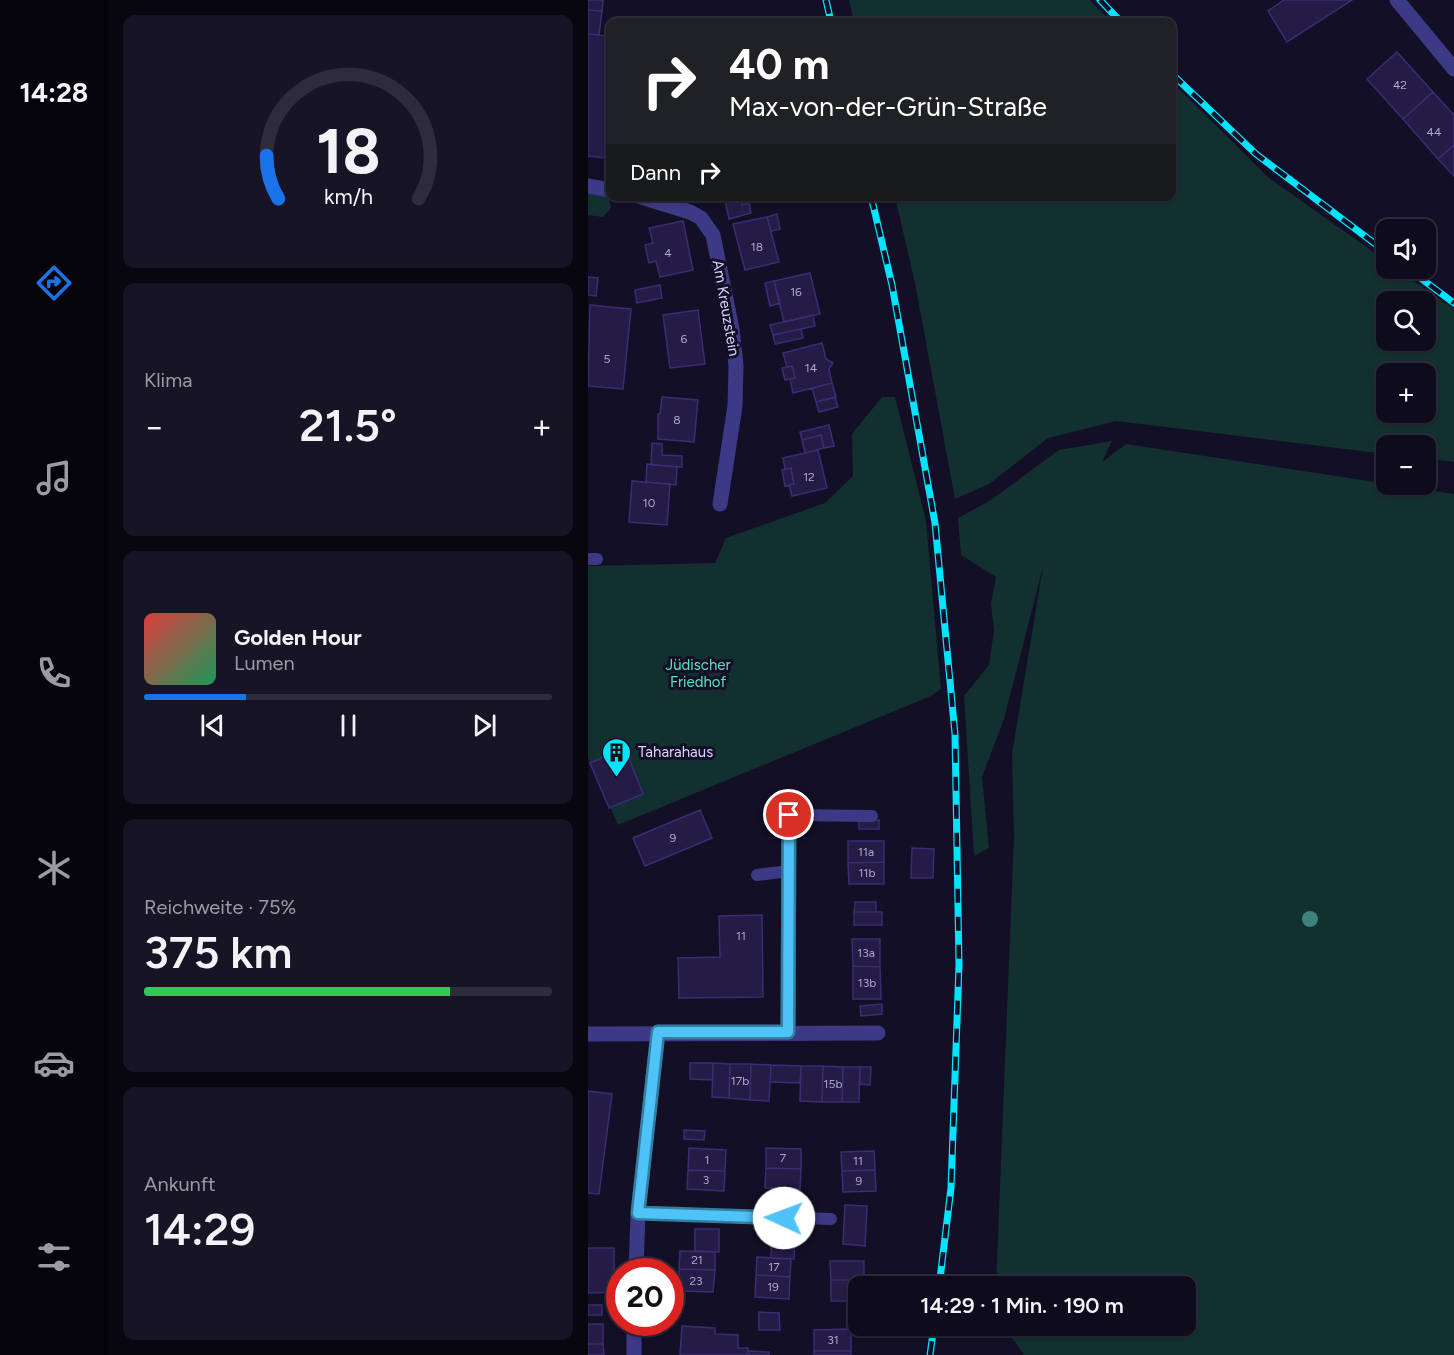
<!DOCTYPE html>
<html lang="de">
<head>
<meta charset="utf-8">
<style>
	body { margin:0; font-family:Figtree,sans-serif; background:#171425; color:#f1f3f6; height:100vh; display:flex; flex-direction:column; font-size:22px; white-space:nowrap }
	* { box-sizing:border-box; margin:0 }
	p { font-size:20px; color:#9b9ba3 }
	.icon { flex:none; width:33px; height:33px; fill:none; stroke:currentColor; stroke-width:2; stroke-linecap:round; stroke-linejoin:round }
	.map { position:relative; flex:1; overflow:hidden }
	.drawer { display:flex; flex-direction:column; gap:15px; padding:15px; background:#08060f; width:480px }
	.drawer>* { flex:none }
	.banner { position:absolute; left:18px; top:18px; width:570px; height:183px; border-radius:12px; box-shadow:0 2px 4px #0004,0 0 0 2px #2e2b3b; background:#202124; color:#fff; overflow:hidden }
	.tools { position:absolute; left:788px; top:219px; display:grid; gap:12px }
	.tools a { display:grid; place-items:center; width:60px; height:60px; border-radius:12px; background:#0e0b1c; box-shadow:0 2px 4px #0004,0 0 0 2px #2e2b3b; font-size:30px }
	.speed { position:absolute; left:18px; top:1258px; display:flex; gap:12px; font-size:30px; font-weight:700; text-align:center }
	.speed>* { display:grid; place-content:center; width:78px; height:78px; border-radius:50%; background:#0e0b1c; box-shadow:0 2px 4px #0004,0 0 0 2px #2e2b3b; line-height:1 }
	.speed .limit { border:9px solid #d22; background:#fff; color:#111 }
	.pin { position:absolute; display:grid; place-items:center; width:51px; height:51px; color:#fff; margin:-26px; border:3px solid #fff; border-radius:50%; box-shadow:0 2px 6px #0007 }
	.me { position:absolute; width:66px; margin:-33px; rotate:272deg; stroke-linejoin:round; filter:drop-shadow(0 0 4px #0008) }
	.turn { display:flex; align-items:center; gap:21px; height:126px; padding:0 24px; font-size:27px }
	.turn .icon { width:78px; height:78px; stroke-width:2.5 }
	.turn b { display:block; font-size:42px; line-height:51px }
	.then { display:flex; align-items:center; height:57px; padding:0 24px; background:#0003; gap:12px; font-size:22px }
	.big { font-size:45px; font-weight:600; line-height:1.1 }
	.drawer .widget { flex:1; display:flex; flex-direction:column; justify-content:center; gap:9px; min-width:0; padding:0 21px; border-radius:12px; background:#171425 }
	.drawer .dial { align-items:center; gap:0 }
	.dial svg { height:156px; overflow:visible; fill:none; stroke:#2e2b3b; stroke-width:7; stroke-linecap:round; text-anchor:middle }
	.dial text { fill:#f1f3f6; stroke:none }
	.song { display:flex; align-items:center; gap:18px }
	.cover { width:72px; height:72px; border-radius:9px; background:linear-gradient(135deg,hsl(0 70% 55%),hsl(150 70% 35%)) }
	.played { height:6px; border-radius:3px; background:linear-gradient(90deg,#1a73e8 25%,#2e2b3b 25%) }
	.keys { display:flex; justify-content:space-around; direction:ltr }
	.heat { display:flex; justify-content:space-between; align-items:center; font-size:33px; direction:ltr }
	.charge { height:9px; border-radius:4px; background:linear-gradient(90deg,#34c759 75%,#2e2b3b 0) }
	.trip { position:absolute; left:260px; top:1276px; width:348px; height:60px; border-radius:12px; background:#0e0b1c; box-shadow:0 2px 4px #0004,0 0 0 2px #2e2b3b; font-weight:600; line-height:60px; text-align:center }
	main { display:flex; flex:1; min-height:0 }
	.tabs { display:flex; flex-direction:column; width:108px; justify-content:space-around; align-items:center; background:#06040b; color:#9b9ba3 }
	.tabs .icon { width:42px; height:42px }
	.tabs .selected { color:#1a73e8 }
	.tabs b { font-size:27px; color:#f1f3f6 }
	.map>svg:first-child { display:block }
</style>
</head>
<body>
<main>
<nav class="tabs">
<b>14:28</b>
<svg class="icon selected" aria-label="directions" viewBox="0 0 24 24"><path d="M12 3l9 9-9 9-9-9zM9 14v-3h6M13 9l2 2-2 2"/></svg>
<svg class="icon" aria-label="music" viewBox="0 0 24 24"><path d="M9 18V5l10-2v13"/><circle cx="6" cy="18" r="3"/><circle cx="16" cy="16" r="3"/></svg>
<svg class="icon" aria-label="phone" viewBox="0 0 24 24"><path d="M5 4h4l2 5-3 2q2 4 5 5l2-3 5 2v4C11 20 4 13 5 4z"/></svg>
<svg class="icon" aria-label="climate" viewBox="0 0 24 24"><path d="M12 3v18M4 7l16 10M4 17L20 7"/></svg>
<svg class="icon" aria-label="car" viewBox="0 0 24 24"><path d="M5 17H2v-5l4-1 3-4h7l3 4 3 1v5h-3M9 17h6M6 11h13"/><circle cx="7" cy="17" r="2"/><circle cx="17" cy="17" r="2"/></svg>
<svg class="icon" aria-label="filters" viewBox="0 0 24 24"><path d="M4 7h16M4 17h16"/><circle cx="9" cy="7" r="2"/><circle cx="15" cy="17" r="2"/></svg>
</nav>
<section class="drawer">
<div class="widget dial"><svg viewBox="0 0 100 80">
<path d="M14 69A42 42 0 1 1 86 69"/>
<path d="M14 69A42 42 0 0 1 8 47" stroke="#1a73e8"/>
<text x="50" y="56" font-size="32" font-weight="700">18</text>
<text x="50" y="72" font-size="11">km/h</text>
</svg></div>
<div class="widget"><p>Klima</p>
<div class="heat"><a>−</a><b class="big">21.5°</b><a>+</a></div>
</div>
<div class="widget">
<div class="song"><i class="cover"></i><div><b>Golden Hour</b><p>Lumen</p></div></div>
<div class="played"></div>
<div class="keys"><svg class="icon" aria-label="previous" viewBox="0 0 24 24"><path d="M18 5L8 12l10 7zM5 5v14"/></svg><svg class="icon" aria-label="pause" viewBox="0 0 24 24"><path d="M8 5v14M16 5v14"/></svg><svg class="icon" aria-label="next" viewBox="0 0 24 24"><path d="M6 5l10 7-10 7zM19 5v14"/></svg></div>
</div>
<div class="widget"><p>Reichweite · 75%</p><b class="big">375 km</b><div class="charge"></div></div>
<div class="widget"><p>Ankunft</p><b class="big">14:29</b></div>
</section>
<div class="map">
<svg width="866" height="1355" viewBox="0 0 866 1355">
	<rect width="100%" height="100%" fill="#130f26"/>
	<path fill="#12302f" fill-rule="evenodd" d="M261,0H501L524,22H266Z
		M584,82L680,177L798,261V268L809,269L866,309V462L837,458V446H798V454L528,421L460,438L401,484L367,499L327,283L307,197L584,196ZM798,302H837V340H798ZM798,374H837V412H798Z
		M0,191L20,195L23,208L15,217L0,215Z
		M294,397H307L338,521L353,689L343,696L30,825L0,758V566L127,563L138,538L237,503L265,476L264,434Z
		M524,441L514,462L538,444L866,494V1355H436L416,1326H597V1287H408L426,836L424,754L455,567L416,719L394,777L401,848L386,856L376,696L401,665L406,630L403,604L408,577L373,555L370,518L403,500L471,450Z"/>
	<path fill="#241b47" stroke="#3b2d73" stroke-width="1.5" d="M0,0H15L14,11L0,10Z
		M696,0H764L699,42L680,11Z
		M0,10L14,11L11,35L0,34Z
		M0,34L22,36V113L18,158L0,156Z
		M809,52L845,92L815,119L779,79Z
		M845,92L866,115V145L850,159L815,119Z
		M866,145V176L850,159Z
		M159,196L161,203L154,205L152,197Z
		M152,197L154,205L161,203L163,213L141,219L137,200Z
		M189,214L192,229L183,231L179,217Z
		M179,217L191,262L157,270L145,224Z
		M95,221L105,270L72,277L68,261L61,263L57,245L65,243L61,228Z
		M222,273L232,314L196,322L186,281Z
		M0,277L10,278L8,296L0,295Z
		M186,281L192,303L182,306L177,283Z
		M72,285L74,298L49,303L47,290Z
		M2,305L43,309L35,389L0,386Z
		M110,310L117,364L82,368L75,315Z
		M225,315L227,326L185,335L182,325Z
		M213,329L215,338L187,344L185,335Z
		M234,343L238,359L245,363L241,369L244,383L205,393L202,379L207,378L204,366L199,367L195,353Z
		M204,366L207,378L197,380L194,368Z
		M244,383L248,397L228,402L224,388Z
		M74,397L110,400L106,442L70,439V414H72Z
		M247,397L250,407L231,412L228,402Z
		M241,425L246,446L236,448L233,435L214,440L212,432Z
		M233,435L236,448L217,453L214,440Z
		M64,443L74,444V455L94,456V467L63,465Z
		M230,450L239,488L204,496L201,485L206,484L203,468L197,469L195,458Z
		M59,464L89,467L88,485L58,482Z
		M203,468L206,484L197,486L194,470Z
		M44,481L82,484L79,525L41,522Z
		M37,748L55,794L21,808L2,763Z
		M112,810L124,838L57,866L45,838Z
		M291,820V829H271V821Z
		M260,841H296V862L260,863Z
		M324,848L346,849L345,878H323Z
		M296,862V884H261L260,863Z
		M267,902H288V912H266Z
		M266,912H294V925H266Z
		M174,915L175,997L91,998L90,958L132,957L131,916Z
		M264,939H292V967L265,966Z
		M265,966L292,967L293,999H265Z
		M294,1004V1014L273,1016L272,1006Z
		M102,1063H125V1080L102,1079Z
		M125,1063L142,1064L141,1098L124,1097Z
		M142,1064H163L162,1100L141,1098Z
		M163,1064L183,1065L181,1101L162,1100Z
		M183,1065L213,1066L212,1083L182,1082Z
		M213,1066H235L234,1102L212,1101Z
		M235,1066L255,1067L254,1102H234Z
		M255,1067H272L271,1102H254Z
		M272,1067H283L282,1085L272,1084Z
		M0,1091L24,1094L11,1194L0,1193Z
		M96,1130L117,1131L116,1140L96,1139Z
		M101,1148L138,1150L137,1171L100,1170Z
		M178,1148L213,1149V1169L178,1168Z
		M286,1151L287,1170L254,1171L253,1152Z
		M178,1168L213,1169L212,1189L177,1188Z
		M100,1170L137,1171L136,1191L99,1189Z
		M287,1170L288,1191L255,1192L254,1171Z
		M190,1189H212V1208H190Z
		M257,1205L279,1206L277,1246L255,1244Z
		M107,1229H131V1252L107,1251Z
		M184,1235L207,1236L206,1259L183,1258Z
		M0,1248H26V1292L0,1293Z
		M92,1251L127,1252V1270L91,1269Z
		M169,1257L203,1259L202,1277L168,1275Z
		M242,1261H276V1280H243Z
		M91,1269L127,1270L125,1292L91,1291Z
		M168,1275L202,1277L201,1299L167,1297Z
		M243,1280H276V1287H270V1301H243Z
		M0,1305H14V1315H0Z
		M171,1312L191,1313L192,1330H171Z
		M0,1324H15V1344H0Z
		M94,1326L127,1328V1334L150,1335V1348H160L159,1355H92Z
		M263,1329V1351H226V1330Z
		M0,1344H15L16,1355H0Z
		M161,1351L181,1352V1355H161Z
		M226,1351H263V1355H226Z"/>
	<g fill="none" stroke-linecap="round" stroke-linejoin="round">
		<path stroke="#3d3a85" stroke-width="12" d="M0,559H9
			M201,815L284,816
			M169,875L201,871
			M50,1213L243,1219"/>
		<path stroke="#3d3a85" stroke-width="15" d="M809,0L866,69
			M0,186L22,190
			M50,196L102,212L113,218L125,235L144,329L148,366L147,406L132,504
			M200,1032L201,815
			M0,1034L290,1033
			M48,1272L50,1213L70,1032
			M46,1355V1323"/>
		<defs>
			<path id="rail" d="M238,0L243,22
				M512,0L533,22
				M584,74L668,154L798,252
				M283,196L304,285L347,523L367,734L371,965L363,1188L351,1287
				M819,268L866,303
				M342,1355L346,1326"/>
		</defs>
		<use href="#rail" stroke="#00e5ff" stroke-width="7"/>
		<use href="#rail" stroke="#130f26" stroke-width="4.5" stroke-dasharray="14" stroke-linecap="butt"/>
	</g>
	<circle fill="#3d827b" cx="722" cy="919" r="8"/>
	<g fill="none" stroke-linecap="round" stroke-linejoin="round">
		<defs>
			<path id="route" d="M196,1218L50,1213L70,1032H200L201,815"/>
		</defs>
		<use href="#route" stroke="#337fa1" stroke-width="15"/>
		<use href="#route" stroke="#4fc3f7" stroke-width="10"/>
	</g>
	<defs>
		<symbol id="building-pin" viewBox="-11 -11 22 30"><path d="M0 17L-7.5 6A9.5 9.5 0 1 1 7.5 6Z" fill="#00e5ff" stroke="#130f26"/><path d="M-4-6H4V6H1V3H-1V6H-4ZM-2.5-4.3h1.7v1.8h-1.7ZM.8-4.3h1.7v1.8H.8ZM-2.5-1h1.7V.8h-1.7ZM.8-1h1.7V.8H.8Z" fill="#111"/></symbol>
	</defs>
	<g fill-rule="evenodd">
		<use href="#building-pin" x="12" y="736" width="33" height="45"/>
	</g>
	<g text-anchor="middle" dominant-baseline="central" stroke-width="6" stroke-linejoin="round" paint-order="stroke">
		<g font-size="12" fill="#aca6d1">
			<text x="812" y="85">42</text>
			<text x="846" y="132">44</text>
			<text x="169" y="247">18</text>
			<text x="80" y="253">4</text>
			<text x="208" y="292">16</text>
			<text x="96" y="339">6</text>
			<text x="19" y="359">5</text>
			<text x="223" y="368">14</text>
			<text x="89" y="420">8</text>
			<text x="221" y="477">12</text>
			<text x="61" y="503">10</text>
			<text x="85" y="838">9</text>
			<text x="278" y="852">11a</text>
			<text x="279" y="873">11b</text>
			<text x="153" y="936">11</text>
			<text x="278" y="953">13a</text>
			<text x="279" y="983">13b</text>
			<text x="152" y="1081">17b</text>
			<text x="245" y="1084">15b</text>
			<text x="195" y="1158">7</text>
			<text x="119" y="1160">1</text>
			<text x="270" y="1161">11</text>
			<text x="118" y="1180">3</text>
			<text x="271" y="1181">9</text>
			<text x="109" y="1260">21</text>
			<text x="186" y="1267">17</text>
			<text x="108" y="1281">23</text>
			<text x="185" y="1287">19</text>
			<text x="245" y="1340">31</text>
		</g>
		<g font-size="15" fill="#d9d4ff" stroke="#130f26">
			<text transform="translate(138 308) rotate(80)">Am Kreuzstein</text>
		</g>
		<g font-size="15" fill="#5fe0c0" stroke="#130f26">
			<text x="110" y="665">Jüdischer<tspan x="110" dy="17">Friedhof</tspan></text>
		</g>
		<g font-size="15" fill="#d9d4ff" stroke="#130f26" text-anchor="start">
			<text x="50" y="752">Taharahaus</text>
		</g>
	</g>
</svg>
<div class="tools">
<a><svg class="icon" aria-label="sound" viewBox="0 0 24 24"><path d="M4 9h4l5-4v14l-5-4H4zM17 9q2 3 0 6"/></svg></a>
<a><svg class="icon" aria-label="search" viewBox="0 0 24 24"><circle cx="10" cy="10" r="6"/><path d="M15 15l6 6"/></svg></a>
<a>+</a>
<a>−</a>
</div>
<div class="speed"><div class="limit">20</div></div>
<div class="pin" style="left:201px;top:815px;background:#d93025"><svg class="icon" aria-label="arrive" viewBox="0 0 24 24"><path d="M6 21V4h12l-3 4 3 4H6"/></svg></div>
<svg class="me" style="left:196px;top:1218px" viewBox="-20 -20 40 40"><circle r="19" fill="#fff"/><path d="M0-13L10 11 0 6-10 11z" fill="#4fc3f7"/></svg>
<div class="trip">14:29 · 1 Min. · 190 m</div>
<div class="banner">
<div class="turn"><svg class="icon" aria-label="right" viewBox="0 0 24 24"><path d="M7 20v-9h11M14 6l5 5-5 5"/></svg><div><b>40 m</b>Max-von-der-Grün-Straße</div></div>
<div class="then">Dann<svg class="icon" aria-label="right" viewBox="0 0 24 24"><path d="M7 20v-9h11M14 6l5 5-5 5"/></svg></div>
</div>
</div>
</main>
</body>
</html>
